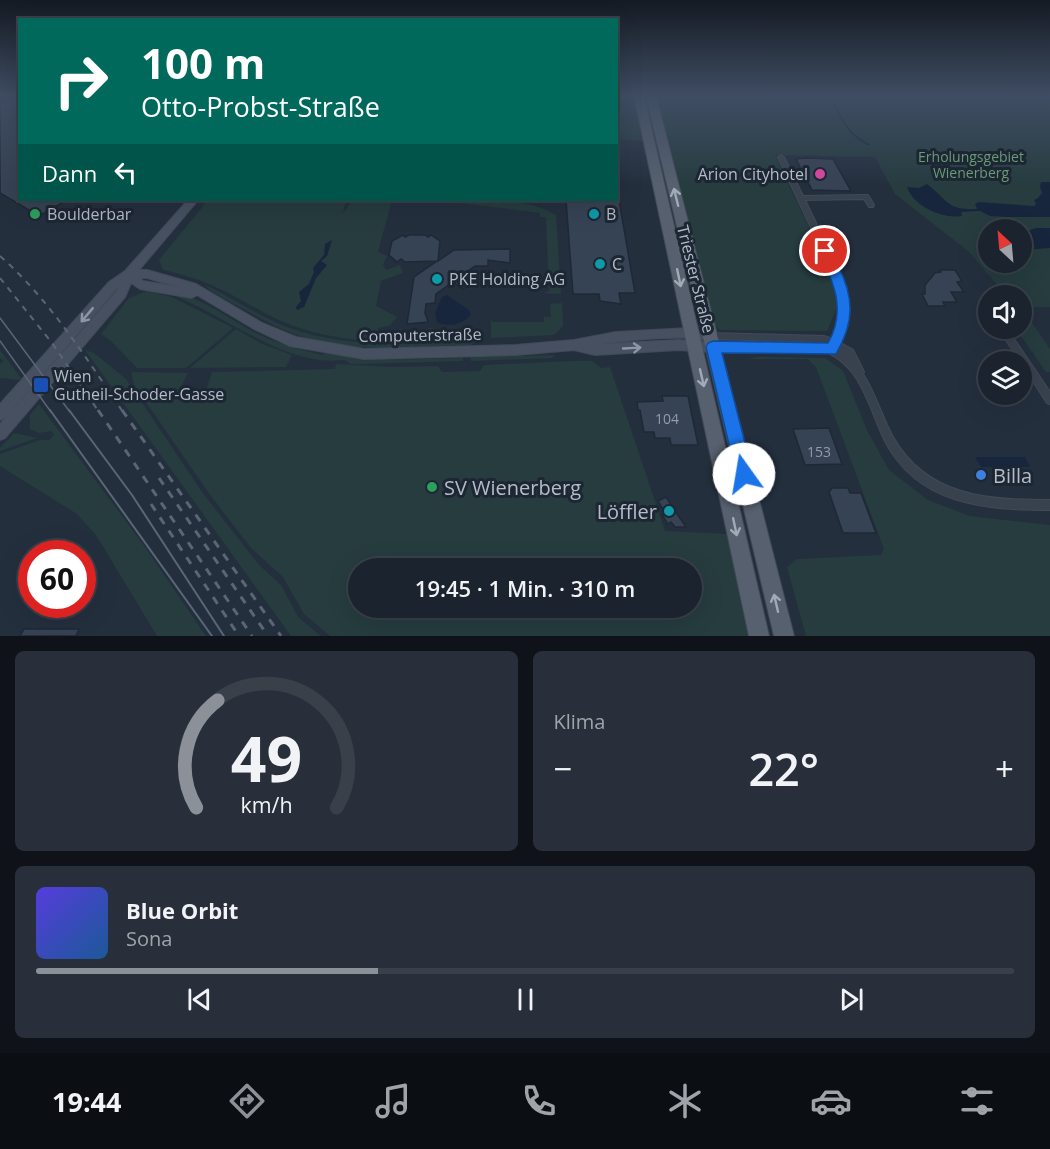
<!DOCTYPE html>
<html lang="de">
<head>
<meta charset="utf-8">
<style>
	body { margin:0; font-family:"Open Sans",sans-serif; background:#282f3a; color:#f1f3f6; height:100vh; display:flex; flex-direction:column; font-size:22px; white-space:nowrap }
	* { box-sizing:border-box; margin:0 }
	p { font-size:20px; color:#a0a4aa }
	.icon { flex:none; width:33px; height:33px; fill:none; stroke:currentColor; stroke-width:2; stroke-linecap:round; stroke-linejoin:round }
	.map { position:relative; height:636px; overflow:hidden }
	.side { display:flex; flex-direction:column; gap:15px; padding:15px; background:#0f1319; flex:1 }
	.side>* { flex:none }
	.guide { position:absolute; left:18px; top:18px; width:600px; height:183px; border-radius:0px; box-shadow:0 6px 24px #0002,0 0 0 2px #39404a; background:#00695c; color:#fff; overflow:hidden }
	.needle { width:39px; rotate:334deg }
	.tools { position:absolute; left:978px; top:219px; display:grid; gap:12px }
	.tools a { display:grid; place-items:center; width:54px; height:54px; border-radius:50%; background:#1b232e; box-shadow:0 6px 24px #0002,0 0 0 2px #39404a; font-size:30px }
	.speed { position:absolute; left:18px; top:540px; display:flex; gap:12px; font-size:30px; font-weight:700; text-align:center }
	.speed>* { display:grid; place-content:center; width:78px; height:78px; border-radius:50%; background:#1b232e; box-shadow:0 6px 24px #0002,0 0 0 2px #39404a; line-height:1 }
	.speed .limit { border:9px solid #d22; background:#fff; color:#111 }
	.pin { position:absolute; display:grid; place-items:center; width:51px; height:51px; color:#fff; margin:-26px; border:3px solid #fff; border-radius:50%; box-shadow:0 2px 6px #0007 }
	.me { position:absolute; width:66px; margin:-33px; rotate:347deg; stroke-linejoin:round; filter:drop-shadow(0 0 4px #0008) }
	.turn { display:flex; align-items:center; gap:21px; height:126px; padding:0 24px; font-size:27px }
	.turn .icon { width:78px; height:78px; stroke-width:2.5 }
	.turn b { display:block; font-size:42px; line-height:51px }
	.then { display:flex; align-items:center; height:57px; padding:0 24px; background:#0003; gap:12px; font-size:22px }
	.big { font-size:45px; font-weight:600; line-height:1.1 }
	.side .tile { flex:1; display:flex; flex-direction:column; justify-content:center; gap:9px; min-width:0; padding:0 21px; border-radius:9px; background:#282f3a }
	.side .dial { align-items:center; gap:0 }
	.dial svg { height:156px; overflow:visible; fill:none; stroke:#39404a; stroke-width:7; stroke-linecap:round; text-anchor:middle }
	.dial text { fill:#f1f3f6; stroke:none }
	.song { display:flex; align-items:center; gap:18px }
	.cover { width:72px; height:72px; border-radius:9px; background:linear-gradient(135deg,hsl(250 70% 55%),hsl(210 70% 35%)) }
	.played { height:6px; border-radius:3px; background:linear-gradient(90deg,#8c9099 35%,#39404a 35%) }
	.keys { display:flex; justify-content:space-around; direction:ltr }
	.heat { display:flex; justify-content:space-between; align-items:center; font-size:33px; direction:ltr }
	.side .tiles { flex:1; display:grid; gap:15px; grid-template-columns:1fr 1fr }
	.tile:last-child { grid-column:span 2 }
	.trip { position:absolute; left:348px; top:558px; width:354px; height:60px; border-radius:30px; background:#1b232e; box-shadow:0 6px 24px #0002,0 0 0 2px #39404a; font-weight:600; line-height:60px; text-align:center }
	.menu { display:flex; height:96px; justify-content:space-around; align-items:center; background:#0b0e12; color:#a0a4aa }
	.menu .icon { width:42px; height:42px }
	.menu .on { color:#8c9099 }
	.menu b { font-size:27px; color:#f1f3f6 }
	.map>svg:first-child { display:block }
</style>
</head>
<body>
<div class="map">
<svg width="1050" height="636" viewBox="0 0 1050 636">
	<rect width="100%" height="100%" fill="#242f3e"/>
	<path fill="#263c3f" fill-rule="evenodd" d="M616,96H632L644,141L617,139Z
		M657,96H1050V307H1022V296L1006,295L968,251L895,194L875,157L775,155L834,281L837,307L827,331L720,330L715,325ZM988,230H1022V262H988Z
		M208,200H346L343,212L335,215L344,212L353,200H392L378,252L387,256L383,265L386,270L400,265L403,273L381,281L376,306L397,317L389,326L378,328V335L402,329L401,341C363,342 326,338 291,325C266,316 244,300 220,289C201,280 183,274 163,270L159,260Z
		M436,200C471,199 526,196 556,215L561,294L543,293L549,291L546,217H540V213Z
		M205,285C233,298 258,316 287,327C348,350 413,343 477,341L470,345C414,347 355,354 300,336C280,329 261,319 242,308C232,303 209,291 205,285Z
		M147,291L172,297L233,328L186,368H137L111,341L101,334L129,298Z
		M167,293C201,294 230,321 260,335C280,344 301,350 322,355L326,353C371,362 417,359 463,358V361L361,364H351L344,360C283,368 223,312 167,293Z
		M562,303L563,326L554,335L491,338V317L492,322H544V317H551L550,304Z
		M1022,311H1024L1050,349V372H1046L1016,329L1022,328Z
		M471,327L477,330V339L405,341L406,331L415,336L429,328L447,331Z
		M236,329L262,344L292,355L286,367L190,368Z
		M0,350L21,378L19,380L0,378V364L4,361L0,358Z
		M85,350L94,353L126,379L202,492L259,565L281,585L298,617L321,636H291Z
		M556,355L552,358L471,361V357Z
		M757,357L825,358L843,371L867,430L889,470L928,500L970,516L1050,525V636H806L787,567L797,559L881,555L884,549L816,367L808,359H748Z
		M574,361H592L601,368L610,367L665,531L728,534L749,636H330L304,614L283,577L251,548L211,496L134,385L131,372L188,373L180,389L207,388L212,372L335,369L336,364L393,367L438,366L442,372L480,371L484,365ZM358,568H692V608H358Z
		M39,404L145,547L206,636H157L96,535L77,514L0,466V454L40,440H49L54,435L51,431L39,433L30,429V415Z
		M14,433L37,438L0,451V448Z"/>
	<path fill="#17263c" d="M1041,182H1050V217H1006L990,216L980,211L961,212L962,216C943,219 914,207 907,187L919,188L927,184C949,201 946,210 977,209L975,204L979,202L1034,206L1036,204L1034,200L1038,198L1042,193L1040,187Z
		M1036,228H1050V248L1022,250V233Z
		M332,240L327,256L321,261L327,265L316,278L304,307L297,310L296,307L301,301L299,292L309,284L314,272L313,268L324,255L325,244Z
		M447,295L469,310L471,315C463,324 449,328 437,322L435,313L442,297Z
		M975,457H1025L1030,467H981Z"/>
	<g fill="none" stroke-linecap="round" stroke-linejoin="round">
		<path stroke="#17263c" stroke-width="1.5" d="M826,96C846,116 839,129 869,145"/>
	</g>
	<path fill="#364354" stroke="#1f2835" stroke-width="1.5" d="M17,96H20V200H67L39,216L0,193V104Z
		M805,158L833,159L851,191L812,190L796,159Z
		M566,200H619L635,293H619L621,304L600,301L599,294H573Z
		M403,235L405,237L409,235H425L428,237L431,235L440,241L438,261L454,250L510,249V263L488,260V266H475L459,277L469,285L463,289L453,282L436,294L435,303L426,304L425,313L428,322L407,324L414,277L437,261L405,262L401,259L397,262L389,255L392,241Z
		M940,270H955L962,281L957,282L964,292H951L957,302H943L945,306H928L922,294H925V285L935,273L941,272Z
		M662,396H688L698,445H671L670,438H655L654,432H644L640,410H638L637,402L663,401Z
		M829,428L842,464L805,465L793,429Z
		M832,488H848L850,493H861L876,533H843L829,492Z
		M666,497L673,508L686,527H675L671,522L668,524L662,515L666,514L658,501Z
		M24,629H79L76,636H20Z"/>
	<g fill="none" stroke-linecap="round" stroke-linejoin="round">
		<defs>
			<path id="street" d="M781,155L784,157L803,196L866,195H868L874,205L873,207H869L864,199L805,200L847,288V323L843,337L840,343L853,350L864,372L863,374C876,394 882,417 893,437C927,497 988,500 1050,500V510C986,510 918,505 885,441C868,407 862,364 821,350L710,349L709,347L710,345L713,344H821L829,345L823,342L710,339L707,338L706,336L707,334L710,333L824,336L833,339L839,323V288L778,157Z
				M1007,332L1010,333L1050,392V404L1047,403L1022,364V362H1020L1004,337L1003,335L1004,333Z"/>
			<path id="secondary" d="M188,200H198L139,270H147L196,284L262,323L296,337L364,349L516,345L574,340L616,332L690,328L714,333L716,336L714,339C706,342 699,338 690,338C667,337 626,340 603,344L678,340L713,342L717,343L719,347L717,351L713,352L678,350L595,355L574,350L516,355L364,359L290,346L254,329L197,295L192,298L140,289L131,283L125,297L5,438L0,440V424L116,292L118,287L5,418L0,420V404L109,282L125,271ZM140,278H147L179,287L143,281Z"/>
			<path id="primary" d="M634,96H644L769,636H749Z
				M646,96H656L794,636H774Z"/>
		</defs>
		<use href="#street" stroke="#414a57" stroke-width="2"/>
		<use href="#secondary" stroke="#414a57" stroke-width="2"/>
		<use href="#primary" stroke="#414a57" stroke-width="2"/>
		<use href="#street" fill="#38414e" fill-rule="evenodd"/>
		<use href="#secondary" fill="#465061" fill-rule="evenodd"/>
		<use href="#primary" fill="#56606e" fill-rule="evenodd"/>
		<path stroke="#5a6575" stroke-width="1.5" d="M0,318L70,412
			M0,341L51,412"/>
		<path stroke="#5a6575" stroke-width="2" d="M50,410L212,636
			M69,410L132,495L224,636"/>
		<path stroke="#5a6575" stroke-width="2" stroke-dasharray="6 6" stroke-linecap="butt" d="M0,256C49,299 86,358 123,412
			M0,278L52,343L99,412"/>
		<path stroke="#5a6575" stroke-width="3" stroke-dasharray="8 8" stroke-linecap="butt" d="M98,410L252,636
			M122,410L281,636
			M159,478L268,636
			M151,504L239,636"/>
	</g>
	<defs><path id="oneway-shaft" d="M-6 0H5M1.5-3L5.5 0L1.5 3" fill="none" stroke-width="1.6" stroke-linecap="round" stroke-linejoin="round" transform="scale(1.5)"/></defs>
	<g stroke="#a1aab7">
		<use href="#oneway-shaft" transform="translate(676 197) rotate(-104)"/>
		<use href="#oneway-shaft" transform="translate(679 278) rotate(78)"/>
		<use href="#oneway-shaft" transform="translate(702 378) rotate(77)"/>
		<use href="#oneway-shaft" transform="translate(735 527) rotate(78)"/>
		<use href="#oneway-shaft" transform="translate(776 603) rotate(-103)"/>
	</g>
	<g stroke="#8e96a5">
		<use href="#oneway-shaft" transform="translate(87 315) rotate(130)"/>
		<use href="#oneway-shaft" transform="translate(632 348) rotate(-3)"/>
	</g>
	<linearGradient id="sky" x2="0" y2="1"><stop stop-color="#141a22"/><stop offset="0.52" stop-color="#3f4d63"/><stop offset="1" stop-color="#3f4d63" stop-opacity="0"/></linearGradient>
	<rect width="1050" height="185" fill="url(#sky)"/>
	<path fill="#1a73e8" stroke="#114b97" stroke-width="1.5" d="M825,246C833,249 835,258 838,265C854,298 855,321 836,354L722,353L753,474L750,479L744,482L738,479L736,474L706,347L708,343L713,341L828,343C847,310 833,281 819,251Z"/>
	<circle fill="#d1479c" stroke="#1d2633" stroke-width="2" cx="820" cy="174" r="6"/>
	<g fill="#2e9e5b" stroke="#1d2633" stroke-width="2">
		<circle cx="35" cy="214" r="6"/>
		<circle cx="432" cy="487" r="6"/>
	</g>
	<g fill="#0f9aa8" stroke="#1d2633" stroke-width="2">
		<circle cx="594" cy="214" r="6"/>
		<circle cx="600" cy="264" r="6"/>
		<circle cx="437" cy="279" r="6"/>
		<circle cx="669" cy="511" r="6"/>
	</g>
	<rect fill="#1a4fb4" stroke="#1d2633" stroke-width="2" x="33" y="377" width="16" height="16" rx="3"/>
	<circle fill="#3f7fe0" stroke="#1d2633" stroke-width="2" cx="981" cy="475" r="6"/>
	<g text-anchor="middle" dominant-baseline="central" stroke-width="6" stroke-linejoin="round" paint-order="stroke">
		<g font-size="14" fill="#6b9a76" stroke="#1d2633">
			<text x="971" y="156">Erholungsgebiet<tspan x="971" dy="16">Wienerberg</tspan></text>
		</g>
		<g font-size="14" fill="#929caa">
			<text x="667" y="418">104</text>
			<text x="819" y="451">153</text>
		</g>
		<g font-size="16" fill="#b4bcc9" stroke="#1d2633" text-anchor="start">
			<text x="808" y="174" text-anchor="end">Arion Cityhotel</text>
			<text x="47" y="214">Boulderbar</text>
			<text x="606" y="214">B</text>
			<text x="612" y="264">C</text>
			<text x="449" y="279">PKE Holding AG</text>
			<text x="54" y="376">Wien<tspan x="54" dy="18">Gutheil-Schoder-Gasse</tspan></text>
		</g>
		<g font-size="16" fill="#b4bcc9" stroke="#1d2633">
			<text transform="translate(696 279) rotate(76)">Triester Straße</text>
			<text transform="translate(420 335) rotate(-1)">Computerstraße</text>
		</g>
		<g font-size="20" fill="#b4bcc9" stroke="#1d2633" text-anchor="start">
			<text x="993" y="475">Billa</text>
			<text x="444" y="487">SV Wienerberg</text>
			<text x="657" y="511" text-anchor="end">Löffler</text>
		</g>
	</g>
</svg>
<div class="tools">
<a><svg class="needle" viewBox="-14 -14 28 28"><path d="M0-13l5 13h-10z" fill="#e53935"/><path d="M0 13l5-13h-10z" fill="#a0a4aa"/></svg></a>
<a><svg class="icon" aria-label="sound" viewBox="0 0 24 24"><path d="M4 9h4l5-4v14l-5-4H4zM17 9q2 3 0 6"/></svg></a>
<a><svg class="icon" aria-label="layers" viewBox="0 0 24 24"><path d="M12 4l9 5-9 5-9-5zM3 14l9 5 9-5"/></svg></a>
</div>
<div class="speed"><div class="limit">60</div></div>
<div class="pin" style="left:825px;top:251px;background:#d93025"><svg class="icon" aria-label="arrive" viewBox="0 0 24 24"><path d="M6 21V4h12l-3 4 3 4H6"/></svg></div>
<svg class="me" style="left:744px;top:474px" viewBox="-20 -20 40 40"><circle r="19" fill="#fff"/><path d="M0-13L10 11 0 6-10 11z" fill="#1a73e8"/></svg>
<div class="trip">19:45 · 1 Min. · 310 m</div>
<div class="guide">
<div class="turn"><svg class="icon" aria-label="right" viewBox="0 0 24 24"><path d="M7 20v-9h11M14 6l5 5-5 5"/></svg><div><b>100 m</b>Otto-Probst-Straße</div></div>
<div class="then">Dann<svg class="icon" aria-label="left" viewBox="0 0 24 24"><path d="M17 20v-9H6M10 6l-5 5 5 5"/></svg></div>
</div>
</div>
<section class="side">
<div class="tiles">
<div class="tile dial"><svg viewBox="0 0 100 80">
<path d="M14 69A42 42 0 1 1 86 69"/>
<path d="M14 69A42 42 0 0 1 25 14" stroke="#8c9099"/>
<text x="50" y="56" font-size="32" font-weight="700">49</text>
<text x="50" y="72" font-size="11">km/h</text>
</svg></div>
<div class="tile"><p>Klima</p>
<div class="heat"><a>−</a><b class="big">22°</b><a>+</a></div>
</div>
<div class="tile">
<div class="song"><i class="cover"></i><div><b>Blue Orbit</b><p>Sona</p></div></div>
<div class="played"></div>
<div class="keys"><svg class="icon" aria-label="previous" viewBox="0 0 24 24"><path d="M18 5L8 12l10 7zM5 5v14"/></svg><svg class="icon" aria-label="pause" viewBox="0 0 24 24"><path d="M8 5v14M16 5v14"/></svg><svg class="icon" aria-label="next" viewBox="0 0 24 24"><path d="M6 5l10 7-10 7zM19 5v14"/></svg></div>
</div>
</div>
</section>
<nav class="menu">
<b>19:44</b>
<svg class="icon on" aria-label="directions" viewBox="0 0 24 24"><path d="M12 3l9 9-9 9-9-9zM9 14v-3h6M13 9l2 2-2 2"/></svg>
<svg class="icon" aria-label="music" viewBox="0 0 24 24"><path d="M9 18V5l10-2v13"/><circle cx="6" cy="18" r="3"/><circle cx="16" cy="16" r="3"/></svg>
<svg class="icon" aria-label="phone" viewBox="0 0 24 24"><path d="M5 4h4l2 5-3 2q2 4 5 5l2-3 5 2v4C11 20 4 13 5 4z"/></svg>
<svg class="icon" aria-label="climate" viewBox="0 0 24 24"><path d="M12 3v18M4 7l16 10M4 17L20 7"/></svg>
<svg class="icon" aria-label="car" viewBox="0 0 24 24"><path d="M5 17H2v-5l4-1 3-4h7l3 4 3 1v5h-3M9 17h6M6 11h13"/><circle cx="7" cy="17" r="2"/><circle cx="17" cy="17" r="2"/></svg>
<svg class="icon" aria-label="filters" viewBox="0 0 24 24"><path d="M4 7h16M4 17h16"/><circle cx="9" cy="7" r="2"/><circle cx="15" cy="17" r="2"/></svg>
</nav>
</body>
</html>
